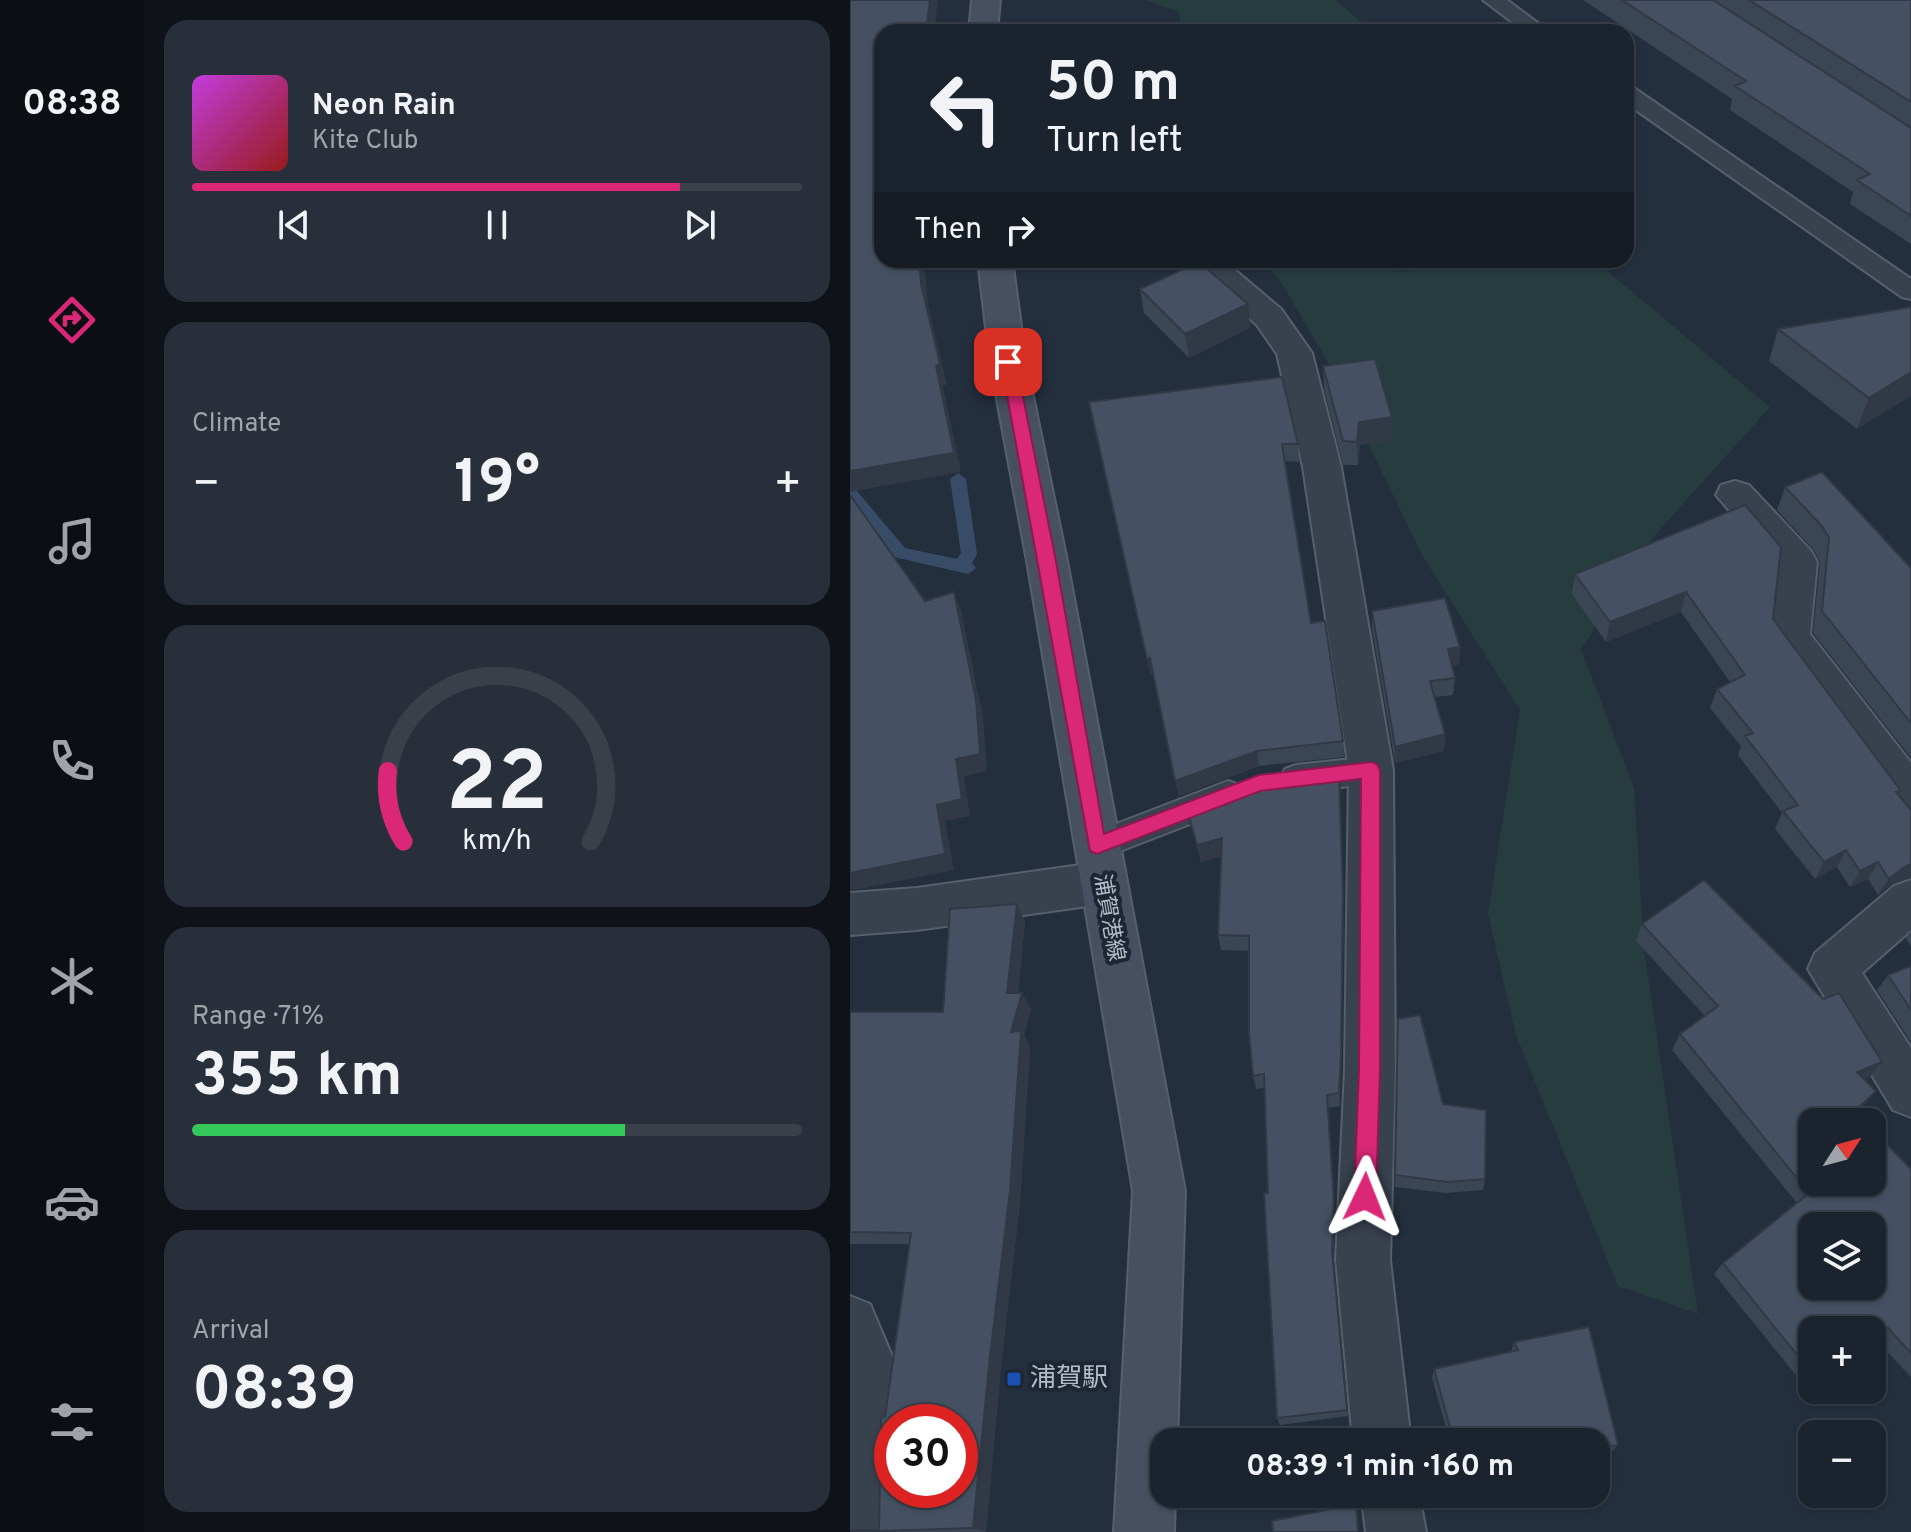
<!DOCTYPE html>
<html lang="en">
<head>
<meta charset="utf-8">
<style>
	body { margin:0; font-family:Overpass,"Noto Sans JP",sans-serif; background:#282f3a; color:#f1f3f6; height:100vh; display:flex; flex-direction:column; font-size:30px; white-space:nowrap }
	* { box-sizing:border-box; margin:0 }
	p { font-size:26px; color:#a0a4aa }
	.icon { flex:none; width:44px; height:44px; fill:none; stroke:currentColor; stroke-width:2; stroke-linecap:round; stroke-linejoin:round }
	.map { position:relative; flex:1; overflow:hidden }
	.drawer { display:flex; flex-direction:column; gap:20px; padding:20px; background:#0f1319; width:706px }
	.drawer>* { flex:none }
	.banner { position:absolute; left:24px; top:24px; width:760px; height:244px; border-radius:24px; box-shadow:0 2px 6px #0004,0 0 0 2px #39404a; background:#1b232e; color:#f1f3f6; overflow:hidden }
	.needle { width:52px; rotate:54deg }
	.fabs { position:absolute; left:948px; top:1108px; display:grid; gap:16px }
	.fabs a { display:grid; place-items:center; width:88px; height:88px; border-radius:16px; background:#1b232e; box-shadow:0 2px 6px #0004,0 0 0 2px #39404a; font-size:40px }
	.speed { position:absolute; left:24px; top:1404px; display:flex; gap:16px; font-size:40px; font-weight:700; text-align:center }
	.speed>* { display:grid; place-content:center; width:104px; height:104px; border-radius:50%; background:#1b232e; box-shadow:0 2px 6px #0004,0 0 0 2px #39404a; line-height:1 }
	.speed .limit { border:12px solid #d22; background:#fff; color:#111 }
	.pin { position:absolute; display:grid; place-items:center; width:68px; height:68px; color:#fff; margin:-34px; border-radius:16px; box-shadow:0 4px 12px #0006 }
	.me { position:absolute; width:88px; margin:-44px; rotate:2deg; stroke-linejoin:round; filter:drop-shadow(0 0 6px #0008) }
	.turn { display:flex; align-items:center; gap:28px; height:168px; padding:0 40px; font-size:36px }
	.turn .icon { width:104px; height:104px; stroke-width:2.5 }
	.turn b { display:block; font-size:56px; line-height:68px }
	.then { display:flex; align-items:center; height:76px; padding:0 40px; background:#0003; gap:16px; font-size:30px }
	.big { font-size:60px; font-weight:700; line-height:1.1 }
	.drawer .tile { flex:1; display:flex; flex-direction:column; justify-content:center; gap:12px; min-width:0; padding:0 28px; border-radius:24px; background:#282f3a }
	.drawer .dial { align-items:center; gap:0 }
	.dial svg { height:208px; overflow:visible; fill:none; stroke:#39404a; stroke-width:7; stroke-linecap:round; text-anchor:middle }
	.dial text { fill:#f1f3f6; stroke:none }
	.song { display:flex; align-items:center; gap:24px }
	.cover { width:96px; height:96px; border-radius:12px; background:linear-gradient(135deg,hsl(290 70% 55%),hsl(0 70% 35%)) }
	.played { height:8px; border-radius:4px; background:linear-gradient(90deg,#db2777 80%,#39404a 80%) }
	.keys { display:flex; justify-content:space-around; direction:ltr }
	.heat { display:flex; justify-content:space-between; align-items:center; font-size:44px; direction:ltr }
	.charge { height:12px; border-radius:6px; background:linear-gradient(90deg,#34c759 71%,#39404a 0) }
	.trip { position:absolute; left:300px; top:1428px; width:460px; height:80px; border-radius:24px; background:#1b232e; box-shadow:0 2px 6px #0004,0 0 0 2px #39404a; font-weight:700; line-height:80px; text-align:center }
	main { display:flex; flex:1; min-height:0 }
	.tabs { display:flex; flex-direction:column; width:144px; justify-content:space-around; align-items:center; background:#0b0e12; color:#a0a4aa }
	.tabs .icon { width:56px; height:56px }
	.tabs .on { color:#db2777 }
	.tabs b { font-size:36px; color:#f1f3f6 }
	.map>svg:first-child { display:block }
</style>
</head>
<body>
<main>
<nav class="tabs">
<b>08:38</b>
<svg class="icon on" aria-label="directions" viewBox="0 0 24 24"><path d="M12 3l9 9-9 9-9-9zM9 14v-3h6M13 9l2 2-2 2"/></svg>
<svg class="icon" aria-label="music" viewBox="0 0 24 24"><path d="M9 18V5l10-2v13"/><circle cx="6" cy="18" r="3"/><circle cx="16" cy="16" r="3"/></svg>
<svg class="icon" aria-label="phone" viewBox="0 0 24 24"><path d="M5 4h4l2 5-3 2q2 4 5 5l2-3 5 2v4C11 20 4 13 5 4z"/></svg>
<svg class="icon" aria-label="climate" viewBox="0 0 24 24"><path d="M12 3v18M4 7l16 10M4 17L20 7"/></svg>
<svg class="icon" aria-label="car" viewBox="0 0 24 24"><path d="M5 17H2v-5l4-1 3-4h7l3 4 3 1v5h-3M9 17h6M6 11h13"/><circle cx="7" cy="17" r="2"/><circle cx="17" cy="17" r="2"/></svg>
<svg class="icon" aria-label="filters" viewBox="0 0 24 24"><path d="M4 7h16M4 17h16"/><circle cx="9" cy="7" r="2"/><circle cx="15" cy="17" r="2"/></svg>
</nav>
<section class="drawer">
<div class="tile">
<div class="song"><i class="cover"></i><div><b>Neon Rain</b><p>Kite Club</p></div></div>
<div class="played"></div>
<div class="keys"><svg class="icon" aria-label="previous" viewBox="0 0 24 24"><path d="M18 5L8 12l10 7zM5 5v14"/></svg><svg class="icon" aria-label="pause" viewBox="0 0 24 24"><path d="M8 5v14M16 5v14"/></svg><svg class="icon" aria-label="next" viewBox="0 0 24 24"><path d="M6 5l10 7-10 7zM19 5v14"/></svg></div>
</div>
<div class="tile"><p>Climate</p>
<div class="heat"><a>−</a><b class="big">19°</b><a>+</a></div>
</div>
<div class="tile dial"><svg viewBox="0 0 100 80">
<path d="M14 69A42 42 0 1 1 86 69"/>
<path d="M14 69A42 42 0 0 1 8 42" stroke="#db2777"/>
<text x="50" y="56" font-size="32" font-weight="700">22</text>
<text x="50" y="72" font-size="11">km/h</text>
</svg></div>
<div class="tile"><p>Range · 71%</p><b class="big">355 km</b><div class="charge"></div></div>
<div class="tile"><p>Arrival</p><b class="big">08:39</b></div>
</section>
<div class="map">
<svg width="1061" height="1532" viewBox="0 0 1061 1532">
	<rect width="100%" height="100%" fill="#242f3e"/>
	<path fill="#263c3f" d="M295,0H486L516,27L515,32H331L329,12Z
		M410,260H507L554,272L605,260H744L920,407L805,535L731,649L784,788L794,949L848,1314L768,1286L666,1035L638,914L670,710L573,557L482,369L428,277Z"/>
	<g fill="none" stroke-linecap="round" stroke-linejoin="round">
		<path fill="#394c67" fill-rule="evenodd" d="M108,473L116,479L127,554L122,563L126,568L118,574L44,557L0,505V488L6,490L55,548L107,559L111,553L100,479Z"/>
		<defs>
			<path id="lane" d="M633,0H657L700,32H675Z
				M776,86L784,88L1061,279V299L1052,297L776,103Z
				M521,757L532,760L537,770L532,780L521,783L446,793L435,789L430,779L435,769L446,765Z
				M378,781L389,785L394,795L389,805L247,860L235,856L230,846L235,836Z"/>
			<path id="street" d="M335,260H373L431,309L462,353L491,467L543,770L545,1069L540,1260L561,1442H503L486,1260L495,1069L499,770L453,467L427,354L407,325Z
				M885,481L899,485L961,551L967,562L960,634L1061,763V816L1045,810L918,637L927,566L866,495L871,485Z
				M252,862L268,868L275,883L268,898L252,904L67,930L0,935V893L67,888Z
				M1061,880V930L1012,973L1061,1048V1117L1043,1110L958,969L965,953L1044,886Z
				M0,1296L20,1304L47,1368L45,1422H42V1532H0Z
				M511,1494H569L576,1532H516Z"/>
			<path id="secondary" d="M122,0H150L147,32H119Z
				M128,260H162L176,362L217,561L335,1191L327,1442H314V1494H325L324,1532H264L283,1191L177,561L140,362Z"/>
		</defs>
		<use href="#lane" stroke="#565f6c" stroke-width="4"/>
		<use href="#street" stroke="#565f6c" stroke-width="4"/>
		<use href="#secondary" stroke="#565f6c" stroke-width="4"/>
		<use href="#lane" fill="#38414e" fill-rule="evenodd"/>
		<use href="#street" fill="#38414e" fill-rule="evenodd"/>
		<use href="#secondary" fill="#465061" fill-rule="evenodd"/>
	</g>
	<path fill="#3b4654" d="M733,0H1061V244L1000,204L1003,192L880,110L882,99Z
		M290,289L398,304L400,328L339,358L294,313Z
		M1061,307L1007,429L919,361L928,329Z
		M473,366L542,417V440L510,445L508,465H493L474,389Z
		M239,402L448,444L449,462L435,461L461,623L493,741L494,757L409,766L329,796L303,674L301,675Z
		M935,487L1061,568V758L963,633L970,561L963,549L927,510Z
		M895,505L923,619L1048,795L1061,810V878L1043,883L1028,895L1018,879L1000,887L987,867L965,879L925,829L932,813L888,755L891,746L860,708L867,689L880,682L831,612L756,642L722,594L725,574Z
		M522,611L610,647L609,664L602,666L605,678L603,695L585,697L595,734L594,751L545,763L522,629Z
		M337,810L494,909L490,1106L478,1108L485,1212L483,1260L498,1416L430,1425L427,1418L414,1088L406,1089L403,1076L399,951L371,950L368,935L371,856L351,862Z
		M167,904L175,922L168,993L181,1009L174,1035L180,1047L170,1203L151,1365L136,1532H0L29,1530L35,1417L59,1244H0V1012H93Z
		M792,924L1032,1062L1020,1077L1014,1079L1026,1091L1006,1113L1061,1169V1377L1025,1339L1022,1330H962L956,1366L945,1374L864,1274L873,1263L947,1203L822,1050L830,1034L855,1016L786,941Z
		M1061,931V946L1056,938Z
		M1061,966V1042L1027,990L1038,975Z
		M548,1019L635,1179L633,1190L596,1193L545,1187Z
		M664,1342L768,1445L761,1452L746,1455V1442H600L582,1378L584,1369L661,1352Z"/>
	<path fill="#303945" d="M80,0H88L84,32H76Z
		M69,260H74L78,305L97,384L93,386L111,472L0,492V471L86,366L71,284Z
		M398,304L400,328L339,358L335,334Z
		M1061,372V396L1007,429L1019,398Z
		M542,417V440L510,445L508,465L507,442L509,422Z
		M104,592L111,610L133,717L137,771L114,776L120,816L95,821L104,870L0,891V873L87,805L106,759Z
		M836,592L831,612L756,642L760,622Z
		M610,647L609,664L597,667L598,649Z
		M300,658L304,674L301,675L297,659Z
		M595,734L594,751L545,763V747Z
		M407,751L409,766L329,796L325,781Z
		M489,772L494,909L490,1106L489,1093Z
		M372,838L375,855L351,862L347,845Z
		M996,850L987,867L965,879L974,862Z
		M1028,862L1018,879L1000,887L1010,871Z
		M1061,864V878L1043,883L1028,895L1039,879L1054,867Z
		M167,904L175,922L166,1010L157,993Z
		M172,993L181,1009L174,1035L180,1047L170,1203L151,1365L136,1532L123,1528L161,1032Z
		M1032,1062L1020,1077L996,1086L1007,1072Z
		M1026,1091L1014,1106L996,1122L1005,1111Z
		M477,1095L485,1212L483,1260L498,1416L482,1250Z"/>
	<path fill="#455162" stroke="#303945" stroke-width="2" fill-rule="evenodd" d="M0,0H80L76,32H32V260H69L71,284L90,364L86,366L104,453L0,471Z
		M772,0H863L1061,128V216L1007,180L1020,174L885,86L896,81Z
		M899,0H1061V102Z
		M349,262L398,304L335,334L290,289Z
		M1061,307V372L1019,398L928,329Z
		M525,359L542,417L509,422L507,442L493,441L473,366Z
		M432,377L448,444H432L461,623L475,621L493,741L407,751L325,781L300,658L297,659L239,402Z
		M972,472L1061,568V723L972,611L979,538L972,526L935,487Z
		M0,495L75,601L104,592L126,700L130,754L106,759L112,799L87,805L95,854L0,873Z
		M895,505L931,547L923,619L1051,791L1046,792L1061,810V864L1054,867L1039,879L1028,862L1010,871L996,850L974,862L933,811L948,805L895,736L903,733L867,689L895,675L836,592L760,622L725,574Z
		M595,598L610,647L598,649L605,678L580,681L595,734L545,747L522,611Z
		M489,772L493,894L491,1056L489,1093L477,1095L484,1201L482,1250L497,1410L427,1418L414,1193H418L414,1074L403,1076L399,1034V936L368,935L372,838L347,845L337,810L409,782Z
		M854,880L973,999L989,993L1032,1062L1007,1072L1026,1091L1005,1111L1015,1122H962V1182H1022V1129L1061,1169V1353L1038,1328L1022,1342V1330H962V1360L956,1366L873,1263L959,1193L830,1034L868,1006L792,924ZM962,1226H1022V1286H962Z
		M167,904L157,993H172L161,1032L171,1031L160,1191L140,1356L123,1528L0,1532V1530H29L31,1418L35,1417L61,1233L0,1232V1012H93L100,909ZM42,1422H110V1490H42Z
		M1061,966V1010L1038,975Z
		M570,1015L593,1104L636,1110L635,1179L598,1182L545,1175L548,1019Z
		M739,1327L768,1445L746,1449V1442H604L584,1369L668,1350L664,1342Z
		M506,1504L508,1532H423L422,1521Z"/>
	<path fill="#db2777" stroke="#8e194d" stroke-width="2" d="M158,357L166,362L206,561L254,834L409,775L521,762L527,764L530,770V1069L526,1197L523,1204L515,1208L508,1204L504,1197L509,1069L511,779L410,791L247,854L240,851L151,362Z"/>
	<rect fill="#1a4fb4" stroke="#1d2633" stroke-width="3" x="156" y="1371" width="16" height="16" rx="4"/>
	<g text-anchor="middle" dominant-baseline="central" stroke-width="8" stroke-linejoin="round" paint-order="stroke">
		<g font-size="22" fill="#b4bcc9" stroke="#1d2633">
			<text transform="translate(258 918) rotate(80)">浦賀港線</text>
		</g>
		<g font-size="26" fill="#b4bcc9" stroke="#1d2633" text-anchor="start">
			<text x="180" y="1379">浦賀駅</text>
		</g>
	</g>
</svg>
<div class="fabs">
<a><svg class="needle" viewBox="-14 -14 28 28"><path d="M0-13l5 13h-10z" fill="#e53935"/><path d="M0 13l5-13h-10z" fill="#a0a4aa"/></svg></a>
<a><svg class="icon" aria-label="layers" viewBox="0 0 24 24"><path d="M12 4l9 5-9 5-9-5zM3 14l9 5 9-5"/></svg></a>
<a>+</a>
<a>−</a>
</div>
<div class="speed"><div class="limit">30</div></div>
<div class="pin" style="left:158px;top:362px;background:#d93025"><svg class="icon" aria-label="arrive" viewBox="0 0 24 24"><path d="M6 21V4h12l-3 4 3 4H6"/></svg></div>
<svg class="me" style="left:515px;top:1197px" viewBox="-20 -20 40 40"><path d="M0-17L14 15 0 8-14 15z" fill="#db2777" stroke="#fff" stroke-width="4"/></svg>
<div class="trip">08:39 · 1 min · 160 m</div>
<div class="banner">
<div class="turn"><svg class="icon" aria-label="left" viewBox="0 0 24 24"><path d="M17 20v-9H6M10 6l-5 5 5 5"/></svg><div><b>50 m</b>Turn left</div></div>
<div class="then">Then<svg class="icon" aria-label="right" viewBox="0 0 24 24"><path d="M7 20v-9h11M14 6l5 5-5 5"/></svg></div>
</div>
</div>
</main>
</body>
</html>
